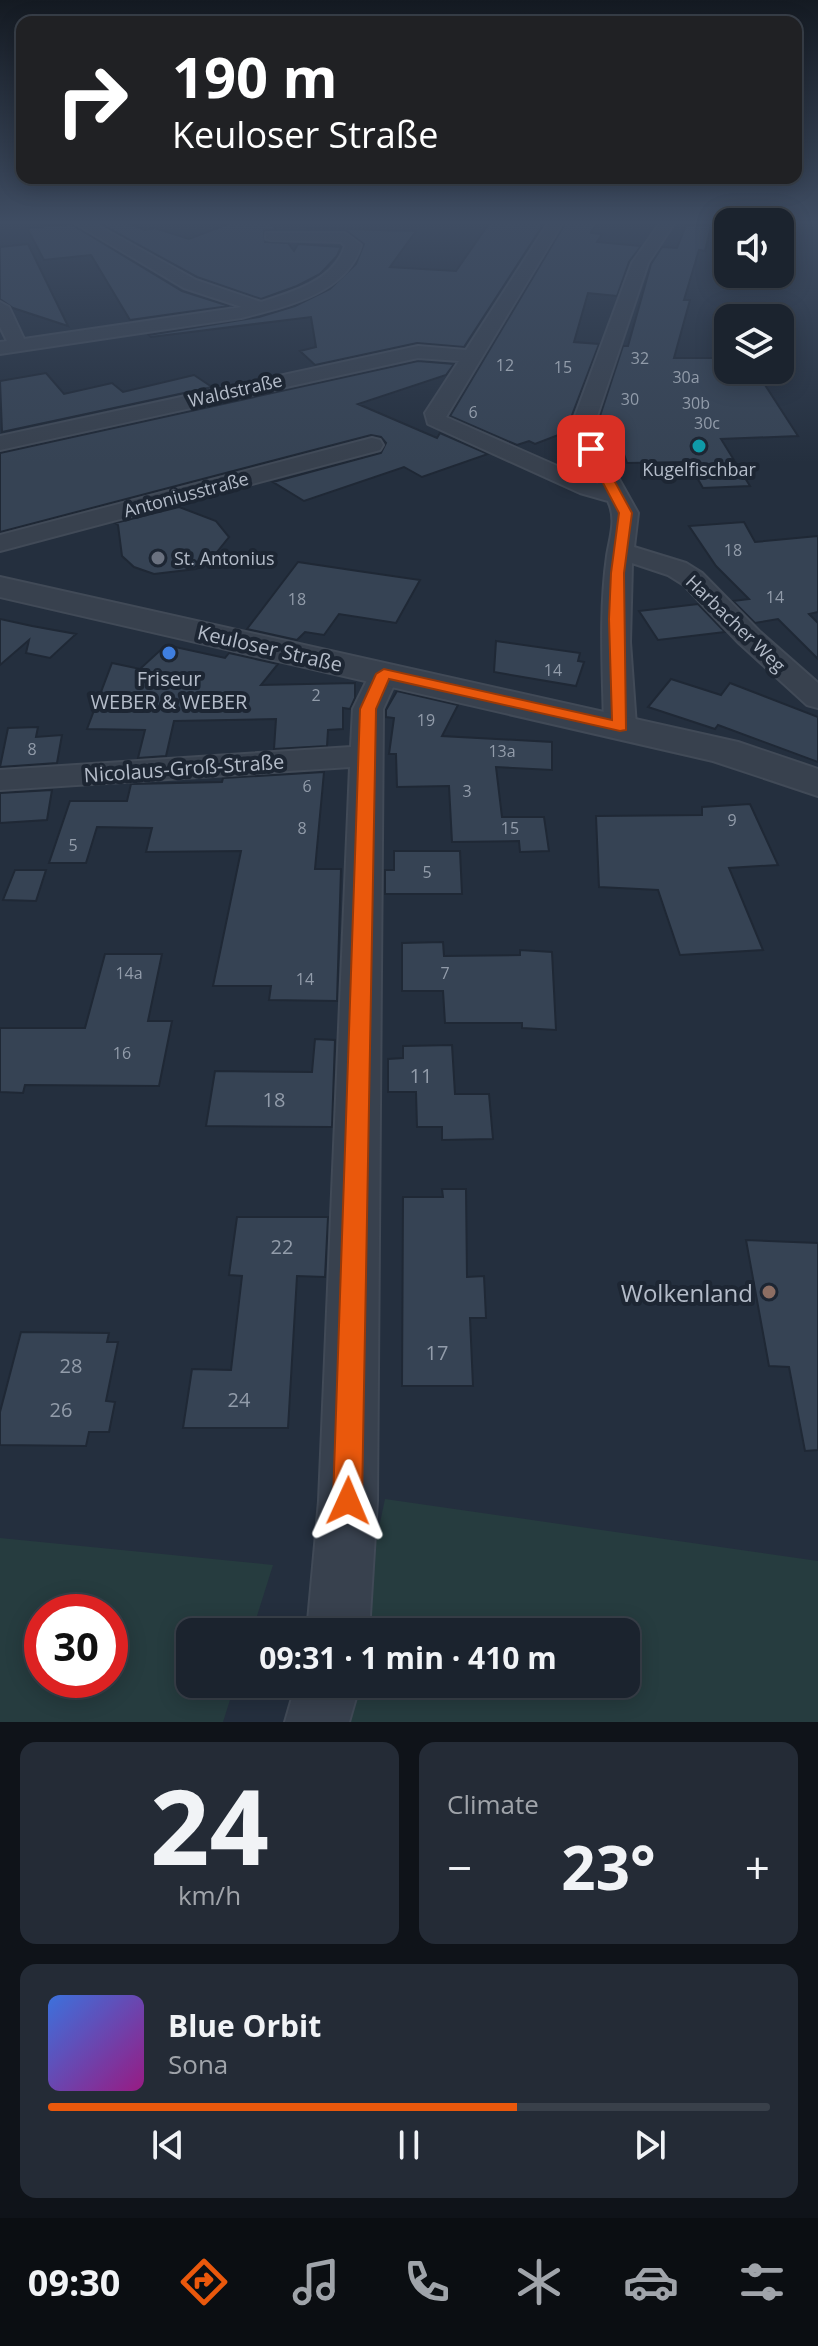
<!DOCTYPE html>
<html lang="en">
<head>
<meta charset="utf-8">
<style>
	body { margin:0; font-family:"Open Sans",sans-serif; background:#242b36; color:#f1f3f6; height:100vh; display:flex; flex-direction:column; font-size:30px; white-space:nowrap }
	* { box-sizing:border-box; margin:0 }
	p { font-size:26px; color:#a0a4aa }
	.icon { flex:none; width:44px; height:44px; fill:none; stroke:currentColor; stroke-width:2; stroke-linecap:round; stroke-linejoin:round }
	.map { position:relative; height:1722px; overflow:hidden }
	.drawer { display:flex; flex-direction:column; gap:20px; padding:20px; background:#0f1319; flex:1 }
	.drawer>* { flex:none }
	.hud { position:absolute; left:16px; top:16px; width:786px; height:168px; border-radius:16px; box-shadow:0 4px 20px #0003,0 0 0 2px #39404a; background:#202124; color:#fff; overflow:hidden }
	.controls { position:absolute; left:714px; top:208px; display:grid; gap:16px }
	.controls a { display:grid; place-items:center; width:80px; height:80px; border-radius:16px; background:#1b232e; box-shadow:0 4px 20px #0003,0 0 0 2px #39404a; font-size:40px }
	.speed { position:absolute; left:24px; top:1594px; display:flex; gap:16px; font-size:40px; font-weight:700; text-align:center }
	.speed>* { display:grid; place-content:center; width:104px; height:104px; border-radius:50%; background:#1b232e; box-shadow:0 4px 20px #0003,0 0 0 2px #39404a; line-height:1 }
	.speed .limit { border:12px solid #d22; background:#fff; color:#111 }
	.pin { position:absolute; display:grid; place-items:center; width:68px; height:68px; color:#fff; margin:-34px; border-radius:16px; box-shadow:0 4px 12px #0006 }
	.me { position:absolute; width:88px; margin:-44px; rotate:1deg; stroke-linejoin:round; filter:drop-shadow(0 0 6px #0008) }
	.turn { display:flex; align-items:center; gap:28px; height:168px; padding:0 24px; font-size:36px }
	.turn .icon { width:104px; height:104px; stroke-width:2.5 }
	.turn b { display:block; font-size:56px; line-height:68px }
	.big { font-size:60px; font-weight:700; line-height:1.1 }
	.drawer .widget { flex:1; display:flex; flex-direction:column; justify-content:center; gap:12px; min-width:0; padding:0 28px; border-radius:16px; background:#242b36 }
	.drawer .dial { align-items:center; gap:0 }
	.dial b { font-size:104px; line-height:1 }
	.song { display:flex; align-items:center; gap:24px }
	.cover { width:96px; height:96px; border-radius:12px; background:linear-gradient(135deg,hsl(220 70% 55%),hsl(310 70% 35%)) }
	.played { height:8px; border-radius:4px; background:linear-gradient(90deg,#ea580c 65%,#39404a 65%) }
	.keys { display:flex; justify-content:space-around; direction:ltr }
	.heat { display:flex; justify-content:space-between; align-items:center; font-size:44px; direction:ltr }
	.drawer .tiles { flex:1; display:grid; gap:20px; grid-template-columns:1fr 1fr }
	.widget:last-child { grid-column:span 2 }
	.trip { position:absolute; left:176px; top:1618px; width:464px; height:80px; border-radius:16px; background:#1b232e; box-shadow:0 4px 20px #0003,0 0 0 2px #39404a; font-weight:700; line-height:80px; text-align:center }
	.tab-bar { display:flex; height:128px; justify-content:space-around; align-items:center; background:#0b0e12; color:#a0a4aa }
	.tab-bar .icon { width:56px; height:56px }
	.tab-bar .on { color:#ea580c }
	.tab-bar b { font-size:36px; color:#f1f3f6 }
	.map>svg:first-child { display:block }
</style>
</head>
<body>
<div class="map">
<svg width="818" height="1722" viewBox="0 0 818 1722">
	<rect width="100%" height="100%" fill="#242f3e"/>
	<path fill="#263c3f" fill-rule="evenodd" d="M385,1499L818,1561V1722H339L347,1684H626V1632H357Z
		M0,1538L273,1565L252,1632H190V1684H235L223,1722H0ZM42,1612H110V1680H42Z"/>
	<path fill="#364354" stroke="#1f2835" stroke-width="2" d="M97,222H125L145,230L155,228L189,239L233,222H270L276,230L264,231L265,242L288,243L294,251L298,244L341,247L337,256L320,274L297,286L261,299L197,277Z
		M490,222H545L464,347L417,343L315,365L300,351L316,347L311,317L151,337L149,335L259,317L295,306L330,289L356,264L364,244L345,230H306L307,228L416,231L390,267L456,271Z
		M566,222H597L591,233L602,234L597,242L641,246L629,262L617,296L588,293L574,342L599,344L572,415L574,429L535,444L529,441L517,445L450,416Z
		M71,224L182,291L229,306L130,320L91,255L44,260L27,228Z
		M686,225L711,226L705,251L699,250L684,300H690L674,358H717L732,382L765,385L798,436L721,439L750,486L703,488L688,462L627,463L614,425L602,426L600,416L623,346H628L651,264L662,247L677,248Z
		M28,244L68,326L13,308L0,299V247Z
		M418,361L454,364L446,375L358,404L437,438L440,433L488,454L422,477L404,467L304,501L273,482L381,453L386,443L381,437L371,435L0,532V453Z
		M46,373L64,394L112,383L123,392L194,375L212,387L2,432L0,381Z
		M179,507L216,521L229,537L209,562L196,569L154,574L134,567L122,556L118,525L115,523Z
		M744,522L755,542L818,536V612L809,614L818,623V659L778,619L755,623L733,601L749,599L716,566L689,526Z
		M298,562L358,571L420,580L396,623L339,614L324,635L305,632L297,640L247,629Z
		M698,604L725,632L658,640L639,611Z
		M0,619L32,626L76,634L50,658L26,653L29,640L0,665Z
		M496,641L580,653L578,661L584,662L576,686L494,672Z
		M166,645L225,658L229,653L278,664L261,685L355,683V698L350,709L343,708V729L328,730L327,746L274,749L276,719L174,721L166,756L138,758L145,730L87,729L112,663L140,669Z
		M671,679L721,695L730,683L818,717V762L718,725L715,729L648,707Z
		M397,691L458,705L442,736L552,742V770L496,767L502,817H544L549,851L520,852L519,841L452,842L449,786L397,787L396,754H389L394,718L386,717V710Z
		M38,727L36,737L62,735L57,763L0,767L8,728Z
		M324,772L315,869H341L337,1001L269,1000L271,986H213L241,851L146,852L152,828L97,827L86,863H49L70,801H127L131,784L222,782L223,778Z
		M52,790L47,820L0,823V793Z
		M750,804L778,865L729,868L763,950L680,955L658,890L599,887L596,816L702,815V807Z
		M394,851H460L462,894H385V870H394Z
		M15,870H46L36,901L3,900Z
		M443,942L444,956L520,955V950L552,952L556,1030L522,1028V1023H445L443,991H402V943Z
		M105,954H162L148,1021H172L159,1086L25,1085L23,1093L0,1092V1028H85Z
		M315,1039L335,1040L332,1127L206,1126L215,1071L312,1072Z
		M452,1045L455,1094H489L493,1139L442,1140V1127H417L416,1092H388V1059L403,1058V1046Z
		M442,1189H466L467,1277L484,1276L486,1318H470L473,1386H402L403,1197H443Z
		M237,1217H328L325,1277L297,1276L288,1428H183L192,1369L231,1370L242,1276L229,1275Z
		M746,1240L818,1243V1450L805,1451L789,1367L769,1366Z
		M21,1332L109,1333L107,1342H118L106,1401L115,1402L109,1432H89L86,1446L0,1445V1412Z"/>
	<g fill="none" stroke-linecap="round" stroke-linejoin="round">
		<defs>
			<path id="minor" d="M73,222H91L196,280L261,302C292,292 334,281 345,246L341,242L271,240L266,239V233H345L361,245C347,294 284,307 241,318L0,354V342L7,341L0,327V302L9,307L24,339L242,307L184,288Z
				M549,222H563L446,417L598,484L580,449L575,416L632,263L661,222H675L648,263L597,416L602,449L638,513L634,547L686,563L702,573L759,631L818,683V708L807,705L739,643L684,585L668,575L632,563L630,642L636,726L631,733L620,735L609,733L604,726C603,670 599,612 607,556C610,537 617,519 608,501L580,493L428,424L425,413L459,361L418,358L0,450V436L418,346L466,350Z
				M372,438L380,440L383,445L380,450L0,551V535Z
				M384,665L395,668L399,674L383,709L377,1501L369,1632H307L319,1501L350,767L0,790V770L351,747L353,709L373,668Z
				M296,1684H360L349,1722H285Z"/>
			<path id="tertiary" d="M0,577L738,742L818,769V796L713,761L0,597Z"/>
		</defs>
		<use href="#minor" stroke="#414a57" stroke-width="4"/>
		<use href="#tertiary" stroke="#414a57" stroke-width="4"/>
		<use href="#minor" fill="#38414e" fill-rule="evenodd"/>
		<use href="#tertiary" fill="#38414e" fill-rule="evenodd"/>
	</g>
	<linearGradient id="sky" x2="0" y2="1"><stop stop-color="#141a22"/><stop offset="0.48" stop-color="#3f4d63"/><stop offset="1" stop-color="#3f4d63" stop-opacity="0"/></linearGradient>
	<rect width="818" height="463" fill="url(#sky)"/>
	<path fill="#ea580c" stroke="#983908" stroke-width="2" d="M587,446L597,449L632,513L624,573L626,730L620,731L389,679L376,709L362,1501L358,1512L348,1516L338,1512L333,1501L360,709L376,674L384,669L612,720L609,619L611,573L619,513L585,449Z"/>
	<circle fill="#0f9aa8" stroke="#1d2633" stroke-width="3" cx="699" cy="446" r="8"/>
	<circle fill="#6b7280" stroke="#1d2633" stroke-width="3" cx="158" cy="558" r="8"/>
	<circle fill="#3f7fe0" stroke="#1d2633" stroke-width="3" cx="169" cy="653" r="8"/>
	<circle fill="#8d6e63" stroke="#1d2633" stroke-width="3" cx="769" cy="1292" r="8"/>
	<g text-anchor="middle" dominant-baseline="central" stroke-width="8" stroke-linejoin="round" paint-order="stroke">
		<g font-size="16" fill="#929caa">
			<text x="640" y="358">32</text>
			<text x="505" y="365">12</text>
			<text x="563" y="367">15</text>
			<text x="686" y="377">30a</text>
			<text x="630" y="399">30</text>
			<text x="696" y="403">30b</text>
			<text x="473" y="412">6</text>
			<text x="707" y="423">30c</text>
			<text x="733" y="550">18</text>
			<text x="775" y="597">14</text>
			<text x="297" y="599">18</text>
			<text x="553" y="670">14</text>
			<text x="316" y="695">2</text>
			<text x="426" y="720">19</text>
			<text x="32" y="749">8</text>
			<text x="502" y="751">13a</text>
			<text x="307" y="786">6</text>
			<text x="467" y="791">3</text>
			<text x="732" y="820">9</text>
			<text x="302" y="828">8</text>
			<text x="510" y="828">15</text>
			<text x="73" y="845">5</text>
			<text x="427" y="872">5</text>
			<text x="129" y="973">14a</text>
			<text x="445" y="973">7</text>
			<text x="305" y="979">14</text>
			<text x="122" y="1053">16</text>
		</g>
		<g font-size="18" fill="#b4bcc9" stroke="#1d2633">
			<text transform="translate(235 390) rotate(-13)">Waldstraße</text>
			<text transform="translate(186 494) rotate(-15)">Antoniusstraße</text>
			<text transform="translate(736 623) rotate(44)">Harbacher Weg</text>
		</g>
		<g font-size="18" fill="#b4bcc9" stroke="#1d2633">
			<text x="699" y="469">Kugelfischbar</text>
			<text x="174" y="558" text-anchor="start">St. Antonius</text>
		</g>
		<g font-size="20" fill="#b4bcc9" stroke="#1d2633">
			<text transform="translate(270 648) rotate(13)">Keuloser Straße</text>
			<text transform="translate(184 768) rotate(-4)">Nicolaus-Groß-Straße</text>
		</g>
		<g font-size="20" fill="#b4bcc9" stroke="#1d2633">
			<text x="169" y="678">Friseur<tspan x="169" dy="23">WEBER &amp; WEBER</tspan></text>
		</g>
		<g font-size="20" fill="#929caa">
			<text x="421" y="1075">11</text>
			<text x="274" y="1099">18</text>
			<text x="282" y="1246">22</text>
			<text x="437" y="1352">17</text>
			<text x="71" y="1365">28</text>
			<text x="239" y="1399">24</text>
			<text x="61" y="1409">26</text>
		</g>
		<g font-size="24" fill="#b4bcc9" stroke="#1d2633" text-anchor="end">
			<text x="753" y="1292">Wolkenland</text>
		</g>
	</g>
</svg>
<div class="controls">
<a><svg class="icon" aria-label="sound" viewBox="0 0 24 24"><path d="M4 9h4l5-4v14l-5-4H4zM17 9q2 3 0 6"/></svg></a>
<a><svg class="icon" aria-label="layers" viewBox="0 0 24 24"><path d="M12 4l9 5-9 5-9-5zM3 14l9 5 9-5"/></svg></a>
</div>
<div class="speed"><div class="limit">30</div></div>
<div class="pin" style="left:591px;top:449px;background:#d93025"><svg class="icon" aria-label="arrive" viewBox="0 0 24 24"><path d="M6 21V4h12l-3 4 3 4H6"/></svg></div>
<svg class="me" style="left:348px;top:1501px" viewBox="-20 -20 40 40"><path d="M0-17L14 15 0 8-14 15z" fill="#ea580c" stroke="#fff" stroke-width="4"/></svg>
<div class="trip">09:31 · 1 min · 410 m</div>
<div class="hud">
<div class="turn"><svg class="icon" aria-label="right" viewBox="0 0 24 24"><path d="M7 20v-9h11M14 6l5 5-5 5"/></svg><div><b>190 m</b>Keuloser Straße</div></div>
</div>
</div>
<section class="drawer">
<div class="tiles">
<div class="widget dial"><b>24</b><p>km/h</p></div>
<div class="widget"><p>Climate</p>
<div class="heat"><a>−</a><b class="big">23°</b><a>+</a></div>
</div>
<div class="widget">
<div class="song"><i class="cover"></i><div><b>Blue Orbit</b><p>Sona</p></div></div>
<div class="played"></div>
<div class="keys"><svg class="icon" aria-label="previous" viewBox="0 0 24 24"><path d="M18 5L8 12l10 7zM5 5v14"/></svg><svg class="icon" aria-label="pause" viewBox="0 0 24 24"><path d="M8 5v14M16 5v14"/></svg><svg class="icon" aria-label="next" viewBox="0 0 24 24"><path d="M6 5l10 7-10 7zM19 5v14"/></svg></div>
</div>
</div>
</section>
<nav class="tab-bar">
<b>09:30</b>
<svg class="icon on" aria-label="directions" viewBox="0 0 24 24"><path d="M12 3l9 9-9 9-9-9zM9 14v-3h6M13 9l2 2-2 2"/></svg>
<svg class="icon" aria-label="music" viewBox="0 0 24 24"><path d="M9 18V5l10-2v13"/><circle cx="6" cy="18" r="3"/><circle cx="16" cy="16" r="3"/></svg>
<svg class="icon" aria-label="phone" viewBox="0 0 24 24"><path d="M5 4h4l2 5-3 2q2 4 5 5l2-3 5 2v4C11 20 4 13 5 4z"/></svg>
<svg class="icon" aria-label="climate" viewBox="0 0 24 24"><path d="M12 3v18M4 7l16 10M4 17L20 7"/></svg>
<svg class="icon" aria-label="car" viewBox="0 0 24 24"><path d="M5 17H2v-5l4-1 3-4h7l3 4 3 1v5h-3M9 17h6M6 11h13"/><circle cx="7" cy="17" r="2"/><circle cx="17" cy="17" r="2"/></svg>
<svg class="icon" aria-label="filters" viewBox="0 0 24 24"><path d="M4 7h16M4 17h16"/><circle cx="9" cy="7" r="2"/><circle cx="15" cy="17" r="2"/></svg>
</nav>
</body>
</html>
